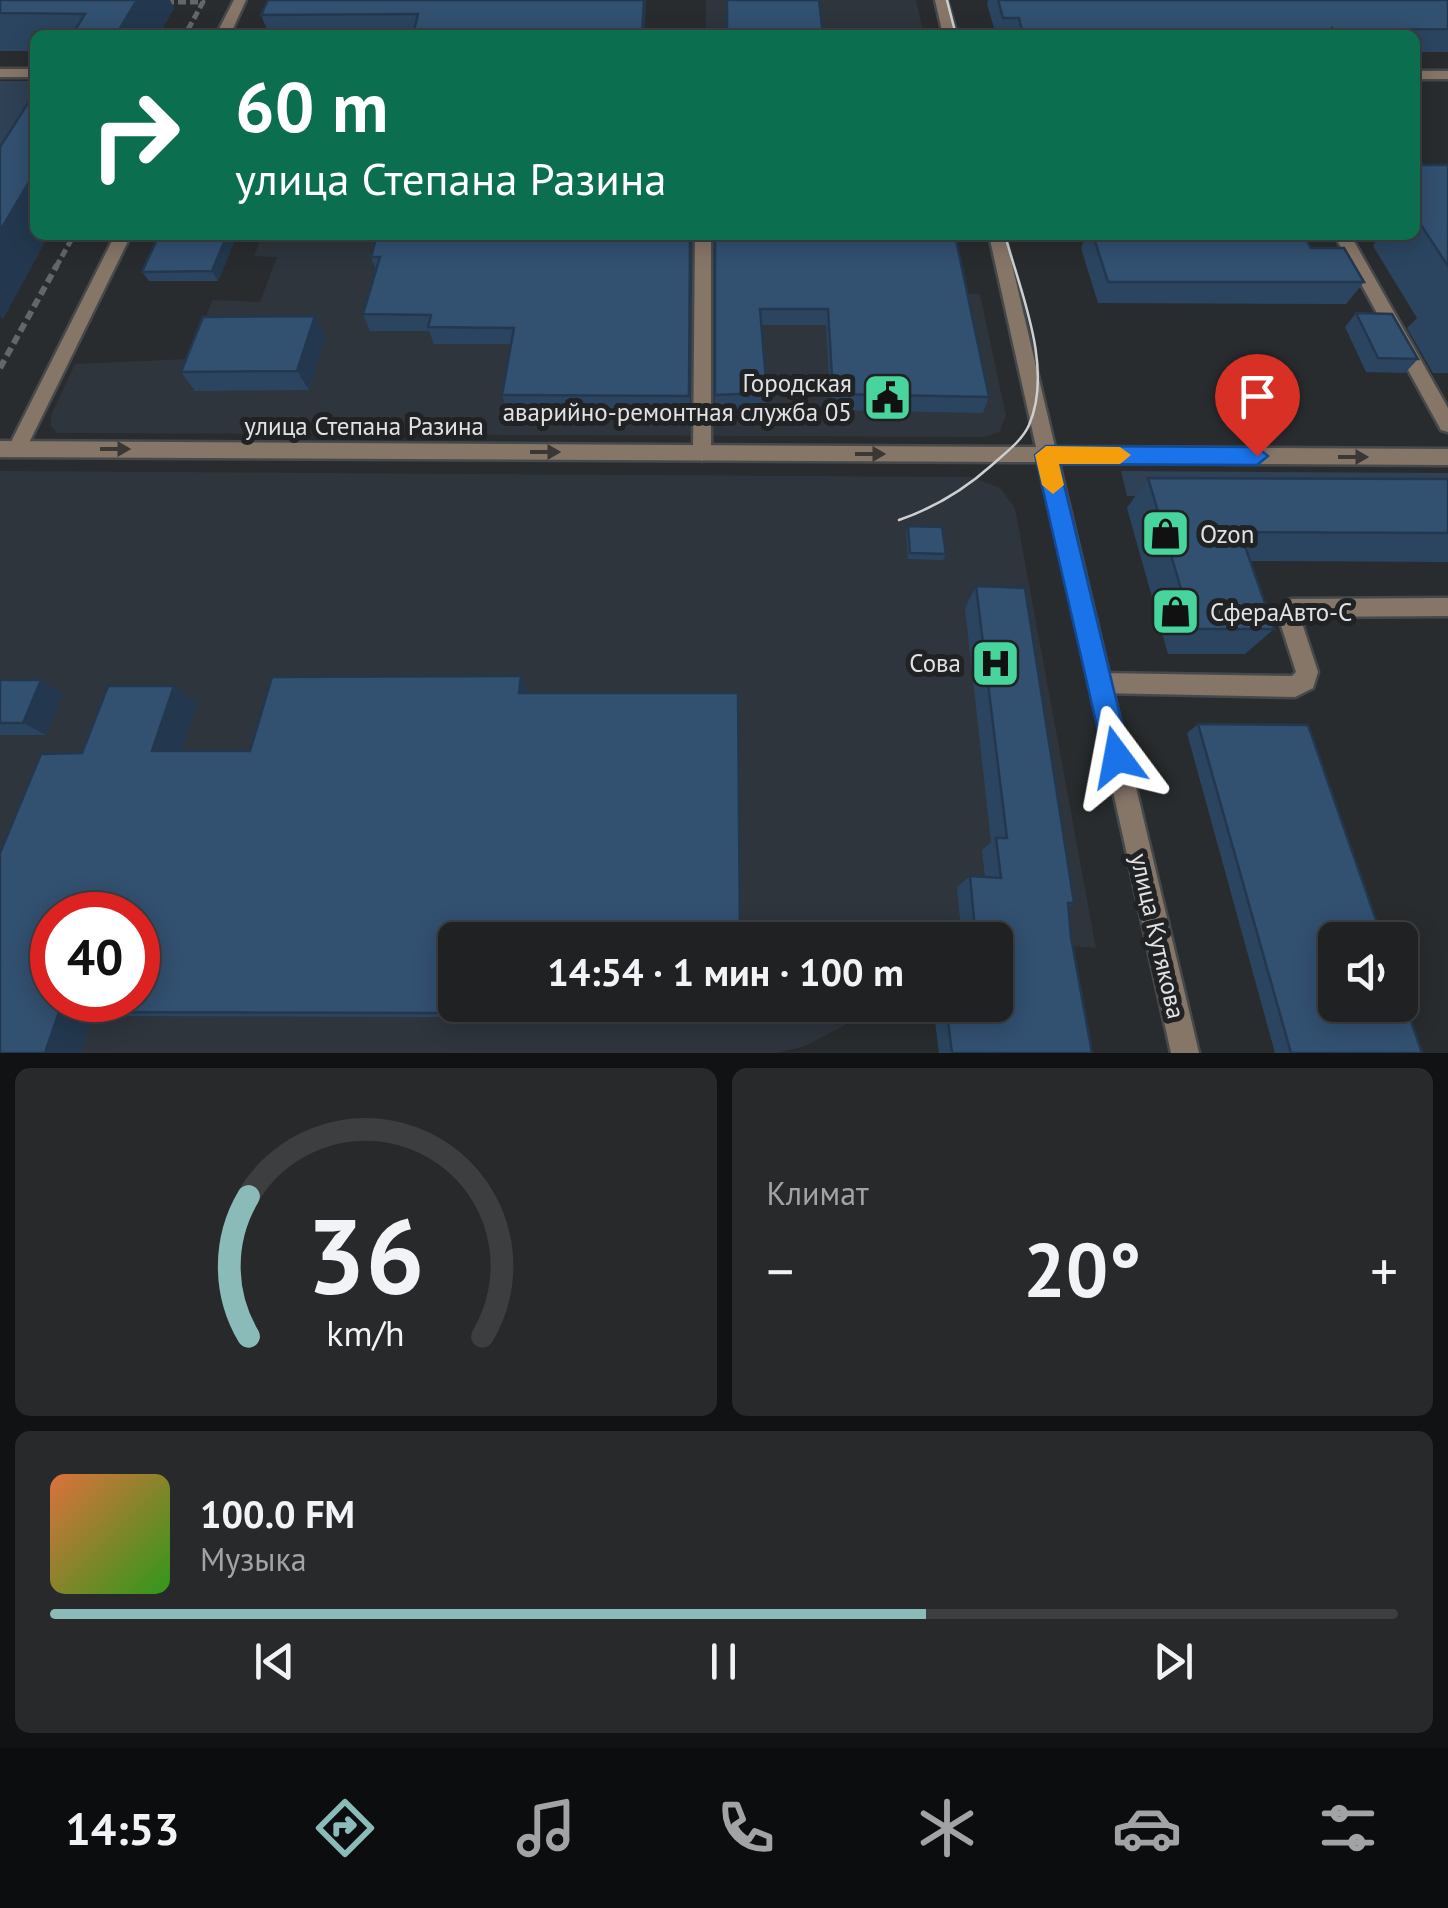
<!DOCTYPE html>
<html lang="ru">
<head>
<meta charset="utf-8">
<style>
	body { margin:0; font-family:"PT Sans",sans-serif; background:#27292a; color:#f1f3f6; height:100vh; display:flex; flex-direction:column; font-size:38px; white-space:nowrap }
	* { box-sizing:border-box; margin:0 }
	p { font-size:32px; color:#a1a3a5 }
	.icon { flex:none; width:55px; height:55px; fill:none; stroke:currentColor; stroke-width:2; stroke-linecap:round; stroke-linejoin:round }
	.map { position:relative; height:1053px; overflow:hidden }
	.sheet { display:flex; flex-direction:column; gap:15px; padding:15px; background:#111213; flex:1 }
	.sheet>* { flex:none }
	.banner { position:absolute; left:30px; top:30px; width:1390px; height:210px; border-radius:15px; box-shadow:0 5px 25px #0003,0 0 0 2px #3c3e40; background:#0b6e4f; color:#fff; overflow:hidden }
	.controls { position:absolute; left:1318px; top:922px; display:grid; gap:20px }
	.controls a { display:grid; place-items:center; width:100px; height:100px; border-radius:15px; background:#1f2122; box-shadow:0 5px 25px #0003,0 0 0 2px #3c3e40; font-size:50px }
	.speed { position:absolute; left:30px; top:892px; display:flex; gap:20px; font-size:50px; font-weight:700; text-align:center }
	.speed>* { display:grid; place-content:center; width:130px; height:130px; border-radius:50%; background:#1f2122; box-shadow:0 5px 25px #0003,0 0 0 2px #3c3e40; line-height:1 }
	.speed .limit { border:15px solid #d22; background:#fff; color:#111 }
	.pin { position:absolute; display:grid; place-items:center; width:85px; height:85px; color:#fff; margin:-102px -42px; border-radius:50% 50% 50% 0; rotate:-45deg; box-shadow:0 0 10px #0007 }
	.pin .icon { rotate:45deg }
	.me { position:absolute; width:110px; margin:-55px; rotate:347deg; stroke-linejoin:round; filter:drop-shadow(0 0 8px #0008) }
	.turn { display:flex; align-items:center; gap:35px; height:210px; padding:0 40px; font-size:45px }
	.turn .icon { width:130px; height:130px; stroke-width:2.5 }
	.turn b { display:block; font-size:70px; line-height:85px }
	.big { font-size:75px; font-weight:600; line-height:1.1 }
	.sheet .widget { flex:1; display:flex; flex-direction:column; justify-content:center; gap:15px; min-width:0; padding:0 35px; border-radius:15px; background:#27292a }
	.sheet .dial { align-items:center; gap:0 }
	.dial svg { height:260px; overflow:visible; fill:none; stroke:#3c3e40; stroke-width:7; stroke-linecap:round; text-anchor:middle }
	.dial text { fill:#f1f3f6; stroke:none }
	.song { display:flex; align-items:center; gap:30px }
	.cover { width:120px; height:120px; border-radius:15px; background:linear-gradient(135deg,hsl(20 70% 55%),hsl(110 70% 35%)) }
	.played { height:10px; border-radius:5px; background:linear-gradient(90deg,#8bbbb9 65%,#3c3e40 65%) }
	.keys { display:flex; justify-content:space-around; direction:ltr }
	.heat { display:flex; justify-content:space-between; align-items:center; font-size:55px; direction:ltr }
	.sheet .tiles { flex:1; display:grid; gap:15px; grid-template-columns:1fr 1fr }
	.widget:last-child { grid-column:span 2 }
	.trip { position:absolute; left:438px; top:922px; width:575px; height:100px; border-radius:15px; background:#1f2122; box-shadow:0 5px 25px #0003,0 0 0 2px #3c3e40; font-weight:600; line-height:100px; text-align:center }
	.dock { display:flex; height:160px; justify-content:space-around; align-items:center; background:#0c0d0e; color:#a1a3a5 }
	.dock .icon { width:70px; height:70px }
	.dock .selected { color:#8bbbb9 }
	.dock b { font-size:45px; color:#f1f3f6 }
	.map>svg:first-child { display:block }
</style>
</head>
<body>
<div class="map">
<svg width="1448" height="1053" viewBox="0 0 1448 1053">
	<rect width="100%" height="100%" fill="#292c2e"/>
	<path fill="#2e353c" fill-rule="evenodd" d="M706,0H916L924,35H706Z
		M262,235H760L762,293L980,294L1006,416L999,432L984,437L57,433L51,426V415L75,364L187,359L213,300L260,302L277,257L254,256Z
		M0,471L971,477L1000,488L1015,508L1096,948L995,940H455V1005H868L851,1022L803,1047L776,1053H0ZM52,915H138V1000H52Z"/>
	<path fill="#2f4155" d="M0,81H35V108L0,163Z
		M1121,471L1448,473V497L1127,496Z"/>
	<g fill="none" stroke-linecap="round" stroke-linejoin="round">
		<defs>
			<path id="service" d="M0,69H35V77H0Z
				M1415,71H1448V79H1415Z
				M695,235H711V453L702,461L693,453Z
				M1339,236H1351L1448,408V432L1441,430L1337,240Z
				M1448,598V616L1300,617L1318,672L1313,688L1295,697L1100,693L1092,690L1089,683L1092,676L1100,673L1292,676L1296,672L1278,616L1285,601L1292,599Z"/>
			<path id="minor" d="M234,0H246L230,35H216Z
				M115,235H131L24,453H10L8,448Z"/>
			<path id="tertiary" d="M935,0H947L957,35H943Z
				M989,235H1005L1055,447L1448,449V465L1059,463L1199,1053H1171L1040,462L0,457V441L1036,447Z"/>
		</defs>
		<use href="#service" stroke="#46494b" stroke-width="5"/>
		<use href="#minor" stroke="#46494b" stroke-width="5"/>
		<use href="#tertiary" stroke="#46494b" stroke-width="5"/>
		<path stroke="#646769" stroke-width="5" stroke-dasharray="8 4" stroke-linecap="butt" d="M166,2H203L185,35
			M56,267L74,235"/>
		<path stroke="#646769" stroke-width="6" stroke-dasharray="9 5" stroke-linecap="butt" d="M0,368L57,265"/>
		<use href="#service" fill="#867668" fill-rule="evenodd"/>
		<use href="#minor" fill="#867668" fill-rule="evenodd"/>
		<use href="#tertiary" fill="#867668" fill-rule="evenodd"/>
		<path stroke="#cdcfd0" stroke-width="2.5" d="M947,0L956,35
			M899,520C934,508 964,490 992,465C1005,453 1022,441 1029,425C1054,368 1020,291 1005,235"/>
	</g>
	<path fill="#2b4560" d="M0,0L174,8L159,35H35V51H0Z
		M646,0L644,35H413L414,32H268L261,15Z
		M988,0H1448V52H1415V35H996L987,4Z
		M1415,153L1423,165H1448V373H1433L1407,328L1417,318L1373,246L1375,243L1371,235H1415Z
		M237,235L218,281H149L142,272Z
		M377,235H691L690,411H507L502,395L511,344H434L429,331H370L363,314L376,270L371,257Z
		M715,235L989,397L983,413L831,410L826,325H761L767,393L766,409L715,410Z
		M1086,235H1304L1311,248L1364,282L1346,304L1098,303L1081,248Z
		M1356,313L1418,359L1405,373L1366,372L1345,327Z
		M326,336L309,390L195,391L181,372Z
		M1148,478L1448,479V562L1250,561L1274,629L1245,654H1168L1127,508Z
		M908,526L946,554L943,560L908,559L906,532Z
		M976,586L1074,903L1068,907L1071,937L1092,1053H939L933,1005H995V940H962L957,887L970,876L985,877L982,850L991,842L965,608Z
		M521,676L530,693L741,1014L740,1018L92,1016L81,1053H0L82,753L174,686L197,703L182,751H250Z
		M0,680H41L63,694L46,735H0Z
		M1198,724L1422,1053H1275L1187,733Z"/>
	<path fill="#23384e" d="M137,0H170L174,8L159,35H116Z
		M644,0H646L644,35H642Z
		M35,172V235H49L3,319L0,316V231Z
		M227,235H237L218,281L212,271Z
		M315,316L326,336L309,390L297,371Z
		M521,676L530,694L519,693Z
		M41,680L63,694L46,735L23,723Z
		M174,686L197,703L177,766L152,751Z
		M59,1012L92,1016L81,1053H45Z"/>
	<path fill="#325070" stroke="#23384e" stroke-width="2.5" fill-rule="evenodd" d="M0,0H137L116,35H72L85,14L0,13Z
		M268,0H644L642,35H413L418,14L261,15Z
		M727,0H819L823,35H727Z
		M998,0H1448V29L1334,30L1332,28L1330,30L1158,31L1160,35H1023L1019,18H1003Z
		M1332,28L1337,35H1323Z
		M35,92V172L0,231V147Z
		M1415,153L1423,165H1448V266L1415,216Z
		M159,235H227L212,271L142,272Z
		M377,235H690L689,396L502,395L514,328L428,327L431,315L363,314L380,257H371Z
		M715,235H955L989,397L833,394L828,309H760L767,393L715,395Z
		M1093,235H1304L1311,248H1344L1364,282H1108Z
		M1356,313L1392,314L1418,359L1378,358Z
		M315,316L297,371L181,372L203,317Z
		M1148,478L1448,479V533L1240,532L1274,629H1193Z
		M908,526L942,527L946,554L910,553Z
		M976,586L1025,588L1074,903H1068L1071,937L1092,1053H952L946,1005H995V940H976L970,876L1001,878L996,838H1007Z
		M521,676L519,693H738L740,940H455V1005H741V1014L59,1012L45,1053H0V853L41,754L82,753L108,686H174L152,751H250L272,677ZM52,915H138V1000H52Z
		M0,680H41L23,723H0Z
		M1198,724L1308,725L1383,940H1335V1005H1400V989L1422,1053H1291Z"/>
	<defs><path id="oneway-solid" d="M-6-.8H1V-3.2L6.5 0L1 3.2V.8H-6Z" transform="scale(2.5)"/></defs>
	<g fill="#3a3735">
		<use href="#oneway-solid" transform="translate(115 449)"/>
		<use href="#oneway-solid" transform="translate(545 452)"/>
		<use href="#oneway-solid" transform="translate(870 454)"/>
		<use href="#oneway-solid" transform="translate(1353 457)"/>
	</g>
	<path fill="#1a73e8" stroke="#114b97" stroke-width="2.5" d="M1046,446L1257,447L1268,456L1257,465L1059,464L1130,757L1126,766L1117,770L1108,766L1104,757L1035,455Z"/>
	<path fill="#f59e0b" d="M1046,446L1120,447L1131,455L1120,464H1059L1064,485L1053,494L1042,485L1035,455Z"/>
	<defs>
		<symbol id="civic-square" viewBox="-11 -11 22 22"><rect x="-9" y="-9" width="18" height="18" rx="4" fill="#47d49d" stroke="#202224"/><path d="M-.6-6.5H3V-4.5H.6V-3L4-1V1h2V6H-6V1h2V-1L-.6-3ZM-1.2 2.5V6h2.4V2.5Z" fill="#111"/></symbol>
		<symbol id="shop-square" viewBox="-11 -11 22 22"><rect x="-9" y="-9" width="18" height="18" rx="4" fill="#47d49d" stroke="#202224"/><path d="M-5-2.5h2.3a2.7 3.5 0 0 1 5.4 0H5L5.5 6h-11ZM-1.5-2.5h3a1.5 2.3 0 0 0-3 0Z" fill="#111"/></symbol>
		<symbol id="hospital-square" viewBox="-11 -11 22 22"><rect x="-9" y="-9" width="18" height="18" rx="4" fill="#47d49d" stroke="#202224"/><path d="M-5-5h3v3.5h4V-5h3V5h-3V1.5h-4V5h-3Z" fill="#111"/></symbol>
	</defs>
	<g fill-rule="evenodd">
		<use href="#civic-square" x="860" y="370" width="55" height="55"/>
		<use href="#shop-square" x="1138" y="506" width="55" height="55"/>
		<use href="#shop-square" x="1148" y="584" width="55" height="55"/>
		<use href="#hospital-square" x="968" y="636" width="55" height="55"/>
	</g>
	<g text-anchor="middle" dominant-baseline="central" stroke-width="10" stroke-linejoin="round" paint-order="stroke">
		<g font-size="25" fill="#e0e2e3" stroke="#202224" text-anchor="end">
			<text x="852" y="383">Городская<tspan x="852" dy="29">аварийно-ремонтная служба 05</tspan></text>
			<text x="1200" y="534" text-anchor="start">Ozon</text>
			<text x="1210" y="612" text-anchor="start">СфераАвто-С</text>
			<text x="961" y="663">Сова</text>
		</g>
		<g font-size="25" fill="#e0e2e3" stroke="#202224">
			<text x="364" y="426">улица Степана Разина</text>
			<text transform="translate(1158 936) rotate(77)">улица Кутякова</text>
		</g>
	</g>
</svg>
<div class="controls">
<a><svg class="icon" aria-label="sound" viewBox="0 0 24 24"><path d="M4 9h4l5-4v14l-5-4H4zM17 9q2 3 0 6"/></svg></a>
</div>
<div class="speed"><div class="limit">40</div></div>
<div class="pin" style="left:1257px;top:456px;background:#d93025"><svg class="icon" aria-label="arrive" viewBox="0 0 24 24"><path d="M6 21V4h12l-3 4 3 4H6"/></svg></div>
<svg class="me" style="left:1117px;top:757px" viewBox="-20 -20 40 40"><path d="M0-17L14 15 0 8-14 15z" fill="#1a73e8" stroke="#fff" stroke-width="4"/></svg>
<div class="trip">14:54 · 1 мин · 100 m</div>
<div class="banner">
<div class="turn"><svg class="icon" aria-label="right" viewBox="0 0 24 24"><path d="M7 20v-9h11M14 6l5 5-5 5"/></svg><div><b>60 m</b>улица Степана Разина</div></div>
</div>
</div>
<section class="sheet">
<div class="tiles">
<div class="widget dial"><svg viewBox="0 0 100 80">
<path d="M14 69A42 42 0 1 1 86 69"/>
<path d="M14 69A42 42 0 0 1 14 26" stroke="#8bbbb9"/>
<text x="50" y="56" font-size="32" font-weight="700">36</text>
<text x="50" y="72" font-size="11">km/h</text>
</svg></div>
<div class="widget"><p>Климат</p>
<div class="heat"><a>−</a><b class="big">20°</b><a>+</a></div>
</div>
<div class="widget">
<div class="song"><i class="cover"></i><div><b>100.0 FM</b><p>Музыка</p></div></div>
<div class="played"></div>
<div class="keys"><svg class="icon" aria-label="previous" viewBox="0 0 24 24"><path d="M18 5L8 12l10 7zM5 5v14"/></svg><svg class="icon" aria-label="pause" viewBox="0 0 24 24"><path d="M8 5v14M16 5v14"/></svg><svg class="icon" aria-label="next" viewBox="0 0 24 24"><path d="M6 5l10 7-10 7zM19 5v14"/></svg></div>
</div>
</div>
</section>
<nav class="dock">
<b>14:53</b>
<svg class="icon selected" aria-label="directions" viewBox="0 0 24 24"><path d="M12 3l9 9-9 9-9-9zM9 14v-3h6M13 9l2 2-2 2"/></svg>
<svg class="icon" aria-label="music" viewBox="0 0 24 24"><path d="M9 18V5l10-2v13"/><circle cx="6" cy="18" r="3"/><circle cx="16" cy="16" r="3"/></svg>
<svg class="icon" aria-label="phone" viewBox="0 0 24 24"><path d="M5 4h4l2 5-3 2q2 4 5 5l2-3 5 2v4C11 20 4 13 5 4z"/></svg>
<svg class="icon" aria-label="climate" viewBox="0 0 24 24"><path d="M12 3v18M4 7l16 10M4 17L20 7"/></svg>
<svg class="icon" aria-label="car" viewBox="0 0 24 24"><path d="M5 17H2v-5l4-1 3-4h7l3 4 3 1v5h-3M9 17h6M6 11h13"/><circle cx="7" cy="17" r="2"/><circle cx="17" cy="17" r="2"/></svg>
<svg class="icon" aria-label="filters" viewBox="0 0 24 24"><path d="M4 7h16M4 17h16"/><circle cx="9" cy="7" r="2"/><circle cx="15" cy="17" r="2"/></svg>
</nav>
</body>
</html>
